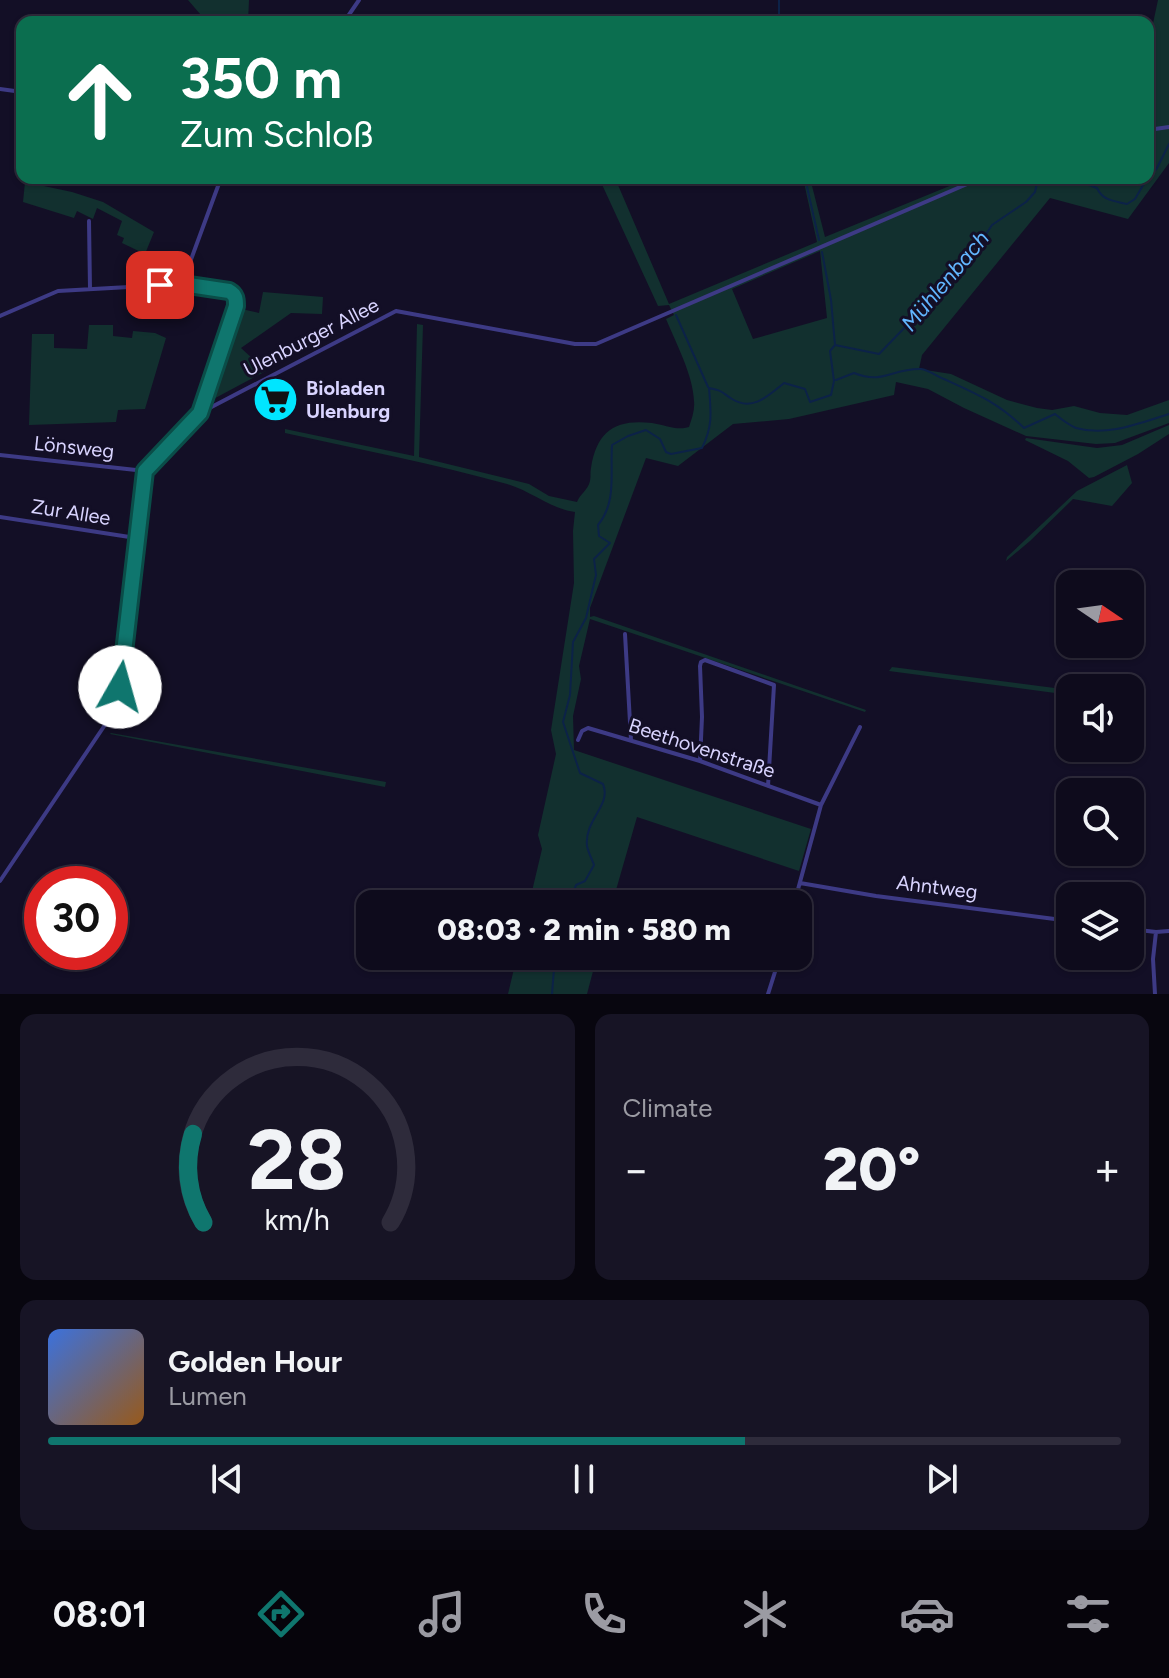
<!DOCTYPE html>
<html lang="en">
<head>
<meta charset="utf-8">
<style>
	body { margin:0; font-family:Figtree,sans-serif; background:#171425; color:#f1f3f6; height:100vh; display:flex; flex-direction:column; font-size:30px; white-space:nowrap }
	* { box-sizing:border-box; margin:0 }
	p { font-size:26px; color:#9b9ba3 }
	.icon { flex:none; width:44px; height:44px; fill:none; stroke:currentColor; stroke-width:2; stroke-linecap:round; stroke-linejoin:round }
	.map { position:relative; height:994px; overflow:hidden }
	.drawer { display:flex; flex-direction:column; gap:20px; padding:20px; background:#08060f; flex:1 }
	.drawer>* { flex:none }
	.banner { position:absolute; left:16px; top:16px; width:1138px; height:168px; border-radius:16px; box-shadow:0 2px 6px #0004,0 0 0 2px #2e2b3b; background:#0b6e4f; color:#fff; overflow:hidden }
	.needle { width:52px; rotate:103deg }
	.buttons { position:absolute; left:1056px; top:570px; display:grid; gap:16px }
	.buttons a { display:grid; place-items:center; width:88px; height:88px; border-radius:16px; background:#0e0b1c; box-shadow:0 2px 6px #0004,0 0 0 2px #2e2b3b; font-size:40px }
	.speed { position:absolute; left:24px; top:866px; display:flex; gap:16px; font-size:40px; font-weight:700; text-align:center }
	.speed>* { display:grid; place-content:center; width:104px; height:104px; border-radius:50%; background:#0e0b1c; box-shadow:0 2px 6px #0004,0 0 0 2px #2e2b3b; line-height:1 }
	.speed .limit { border:12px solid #d22; background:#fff; color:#111 }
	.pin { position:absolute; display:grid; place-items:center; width:68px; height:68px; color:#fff; margin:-34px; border-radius:16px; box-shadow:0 4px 12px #0006 }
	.me { position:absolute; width:88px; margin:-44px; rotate:7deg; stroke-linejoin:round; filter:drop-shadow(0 0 6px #0008) }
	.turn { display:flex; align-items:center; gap:28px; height:168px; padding:0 32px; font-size:36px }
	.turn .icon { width:104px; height:104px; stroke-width:2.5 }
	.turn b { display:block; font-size:56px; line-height:68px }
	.big { font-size:60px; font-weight:800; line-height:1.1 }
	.drawer .card { flex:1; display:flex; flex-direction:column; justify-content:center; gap:12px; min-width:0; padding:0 28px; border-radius:16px; background:#171425 }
	.drawer .dial { align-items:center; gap:0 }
	.dial svg { height:208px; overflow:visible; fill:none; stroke:#2e2b3b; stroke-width:7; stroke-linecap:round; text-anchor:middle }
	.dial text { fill:#f1f3f6; stroke:none }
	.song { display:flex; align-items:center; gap:24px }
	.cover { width:96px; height:96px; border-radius:12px; background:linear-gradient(135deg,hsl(220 70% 55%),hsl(30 70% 35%)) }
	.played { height:8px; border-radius:4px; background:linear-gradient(90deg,#0f766e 65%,#2e2b3b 65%) }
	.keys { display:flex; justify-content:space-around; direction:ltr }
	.heat { display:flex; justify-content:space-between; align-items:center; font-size:44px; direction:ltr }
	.drawer .tiles { flex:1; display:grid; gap:20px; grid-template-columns:1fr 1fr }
	.card:last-child { grid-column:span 2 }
	.trip { position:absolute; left:356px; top:890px; width:456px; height:80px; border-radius:16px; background:#0e0b1c; box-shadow:0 2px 6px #0004,0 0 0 2px #2e2b3b; font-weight:800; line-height:80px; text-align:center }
	.menu { display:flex; height:128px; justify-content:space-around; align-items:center; background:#06040b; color:#9b9ba3 }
	.menu .icon { width:56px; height:56px }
	.menu .on { color:#0f766e }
	.menu b { font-size:36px; color:#f1f3f6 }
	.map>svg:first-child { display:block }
</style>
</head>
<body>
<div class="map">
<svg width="1169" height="994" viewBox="0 0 1169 994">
	<rect width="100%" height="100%" fill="#130f26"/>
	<path fill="#12302f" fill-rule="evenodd" d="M188,0H249L248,22H207Z
		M1158,0H1169V163L1128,219L1050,198L922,355L919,369L951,374L1007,400L1037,408L1052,410L1074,406L1100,413L1127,415L1169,400V423L1115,443L1096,444L1026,436L964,408L928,389L896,382L894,395L789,419L733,424L678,466L646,458L590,608V617L594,616L866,710L865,712L590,619L579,666L581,679L573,716L574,750L811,829L799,871L637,817L612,904H529L542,849L538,835L556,754L551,730L574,583L573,531L575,512C551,509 531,491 507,484C434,464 359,449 285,433V429L414,456L417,324L423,325L419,457L529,484L549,496L577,502C580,494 588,490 590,481C591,477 590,472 591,468C597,430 616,419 652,423C665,425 677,431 689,427C692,418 695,410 694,401C693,375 676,343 666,319L674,315L669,305L658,306L599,178H615L669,304L817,242L803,178H810L825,237L969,178H1148V47ZM820,251L827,318L753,339L732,289Z
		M25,182L72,192L103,202L154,232L145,254L122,243L124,238L117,235L122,221L97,208L93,219L77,211L74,218L23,202Z
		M263,292L323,297L322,314L291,313L241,348L266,371L206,403L237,308L259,313Z
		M89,325H113V336L132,338L133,331L155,333L166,338L145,409L118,410L116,422L29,425L32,334H54V348L87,349Z
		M1169,425V434L1138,454L1094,477L1089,478L1068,461L1025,440L1026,438L1097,448L1122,445Z
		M1127,465L1132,483L1112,506L1073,499L1030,541L1006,561L1007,557L1077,491Z
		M892,667L1070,690V695L889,671Z
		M111,733L386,782L385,787L110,734Z
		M517,956H597L587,994H508Z"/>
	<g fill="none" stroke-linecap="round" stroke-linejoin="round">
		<path stroke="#0c2248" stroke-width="2" d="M779,0V22
			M805,178L819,240
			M1071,178L1097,188C1103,201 1114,201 1127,204L1135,199L1146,180L1157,168L1169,144
			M822,252L831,300L835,345
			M676,315L708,387
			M836,380L854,373C884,385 892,368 921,369C929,370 936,376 944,379C977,394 997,402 1024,428L1055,414C1061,419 1069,425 1076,428C1107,437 1140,423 1169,414
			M569,904L576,885L585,881L594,865C592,859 588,852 587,846C584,820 612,805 603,784L580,773L563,722L570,695L573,642L586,618L596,575L594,559L610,543L599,536L598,525C617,502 610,473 612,445L628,436L646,430L660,439L666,452L671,454L702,448C713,426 711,412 709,388C724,391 721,392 732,399C753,412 769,395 784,383L805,389L810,402L831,395L834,381L830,351L835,345L879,354L912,320L920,317L925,311L924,303L927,297L949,281L951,270L961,257L972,255L992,225L1026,202L1035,192L1037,183L1048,178
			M552,994L555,956"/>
		<path stroke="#3d3a85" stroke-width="4" d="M344,22L359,0
			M0,89L22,92
			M1148,130L1169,127
			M89,221L90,289
			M182,284L221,178
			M0,316L58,291L182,284L229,291L234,294L236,306L200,412
			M0,455L145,471
			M0,517L136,538
			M625,634L631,740
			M578,740L582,731L588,728L700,761L821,805
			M700,761L702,717L700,666L701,662L705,660L774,685L768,786
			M0,881L115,710L120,687L145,471L200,413L396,311L575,344H596L981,178
			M800,883L876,896L1070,921
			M794,904L821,805L860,727
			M1130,929L1156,932L1169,931
			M768,994L780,956
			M1155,994L1153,959L1156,932"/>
	</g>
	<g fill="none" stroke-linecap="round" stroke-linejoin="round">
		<defs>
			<path id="route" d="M120,687L145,471L200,413L236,306C236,299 236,295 229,291L182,284L160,285"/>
		</defs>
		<use href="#route" stroke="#0a4d48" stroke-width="20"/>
		<use href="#route" stroke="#0f766e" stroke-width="14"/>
	</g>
	<defs>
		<symbol id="supermarket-disc" viewBox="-11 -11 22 22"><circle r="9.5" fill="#00e5ff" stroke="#130f26"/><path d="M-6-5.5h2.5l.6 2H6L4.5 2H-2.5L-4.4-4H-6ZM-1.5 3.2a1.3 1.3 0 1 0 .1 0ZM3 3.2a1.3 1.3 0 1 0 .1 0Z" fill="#111"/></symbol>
	</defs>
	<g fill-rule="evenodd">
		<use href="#supermarket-disc" x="250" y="374" width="51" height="51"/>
	</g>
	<g text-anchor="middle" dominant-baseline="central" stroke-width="6" stroke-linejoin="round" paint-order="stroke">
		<g font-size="20" fill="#d9d4ff" stroke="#130f26">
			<text transform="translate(311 337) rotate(-27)">Ulenburger Allee</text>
			<text transform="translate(74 447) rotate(6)">Lönsweg</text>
			<text transform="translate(71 512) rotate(9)">Zur Allee</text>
			<text transform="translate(702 748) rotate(18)">Beethovenstraße</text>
			<text transform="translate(937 887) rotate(7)">Ahntweg</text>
		</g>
		<g font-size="20" font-weight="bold" fill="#d9d4ff" stroke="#130f26" text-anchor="start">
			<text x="306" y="388">Bioladen<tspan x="306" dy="23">Ulenburg</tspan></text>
		</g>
		<g font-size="22" font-style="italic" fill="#62b6ff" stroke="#130f26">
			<text transform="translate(945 281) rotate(-50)">Mühlenbach</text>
		</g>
	</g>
</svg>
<div class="buttons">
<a><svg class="needle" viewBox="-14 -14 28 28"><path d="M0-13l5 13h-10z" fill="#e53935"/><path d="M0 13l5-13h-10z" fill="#9b9ba3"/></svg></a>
<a><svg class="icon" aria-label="sound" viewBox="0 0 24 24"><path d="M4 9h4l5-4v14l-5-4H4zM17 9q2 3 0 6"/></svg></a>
<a><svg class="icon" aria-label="search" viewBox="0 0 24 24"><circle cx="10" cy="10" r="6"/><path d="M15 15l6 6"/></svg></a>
<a><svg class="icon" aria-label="layers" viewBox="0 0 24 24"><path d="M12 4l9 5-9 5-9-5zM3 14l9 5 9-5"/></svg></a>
</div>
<div class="speed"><div class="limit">30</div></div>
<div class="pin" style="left:160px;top:285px;background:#d93025"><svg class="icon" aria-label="arrive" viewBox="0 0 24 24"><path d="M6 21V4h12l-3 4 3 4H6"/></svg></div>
<svg class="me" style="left:120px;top:687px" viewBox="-20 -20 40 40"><circle r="19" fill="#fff"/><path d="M0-13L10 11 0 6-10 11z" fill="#0f766e"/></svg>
<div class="trip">08:03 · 2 min · 580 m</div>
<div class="banner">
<div class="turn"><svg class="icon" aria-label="ahead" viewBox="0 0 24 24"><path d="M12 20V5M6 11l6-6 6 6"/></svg><div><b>350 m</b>Zum Schloß</div></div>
</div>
</div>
<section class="drawer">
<div class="tiles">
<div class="card dial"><svg viewBox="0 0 100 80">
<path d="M14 69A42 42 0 1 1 86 69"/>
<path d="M14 69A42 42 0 0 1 10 35" stroke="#0f766e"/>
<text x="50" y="56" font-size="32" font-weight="700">28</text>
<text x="50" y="72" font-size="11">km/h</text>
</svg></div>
<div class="card"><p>Climate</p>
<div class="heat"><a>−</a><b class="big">20°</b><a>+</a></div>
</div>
<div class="card">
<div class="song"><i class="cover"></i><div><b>Golden Hour</b><p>Lumen</p></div></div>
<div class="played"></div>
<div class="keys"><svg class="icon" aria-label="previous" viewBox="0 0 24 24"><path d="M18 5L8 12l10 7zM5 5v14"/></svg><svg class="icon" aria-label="pause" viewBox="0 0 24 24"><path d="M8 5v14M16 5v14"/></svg><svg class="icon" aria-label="next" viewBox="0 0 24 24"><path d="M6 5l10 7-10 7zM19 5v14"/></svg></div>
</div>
</div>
</section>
<nav class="menu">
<b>08:01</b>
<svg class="icon on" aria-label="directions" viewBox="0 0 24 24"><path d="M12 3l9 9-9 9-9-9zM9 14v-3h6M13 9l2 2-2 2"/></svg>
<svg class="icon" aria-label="music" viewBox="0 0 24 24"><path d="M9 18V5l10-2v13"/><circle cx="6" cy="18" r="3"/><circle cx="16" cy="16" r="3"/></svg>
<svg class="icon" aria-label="phone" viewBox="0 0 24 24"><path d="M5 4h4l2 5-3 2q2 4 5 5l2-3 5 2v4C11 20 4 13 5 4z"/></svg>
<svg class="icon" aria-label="climate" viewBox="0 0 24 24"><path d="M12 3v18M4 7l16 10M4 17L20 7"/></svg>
<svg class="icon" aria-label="car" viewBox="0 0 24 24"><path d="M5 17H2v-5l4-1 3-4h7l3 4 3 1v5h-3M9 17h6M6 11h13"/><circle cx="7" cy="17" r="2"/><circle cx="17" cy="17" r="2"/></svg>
<svg class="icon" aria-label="filters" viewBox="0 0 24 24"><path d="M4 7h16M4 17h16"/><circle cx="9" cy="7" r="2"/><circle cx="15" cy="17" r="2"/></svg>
</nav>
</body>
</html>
